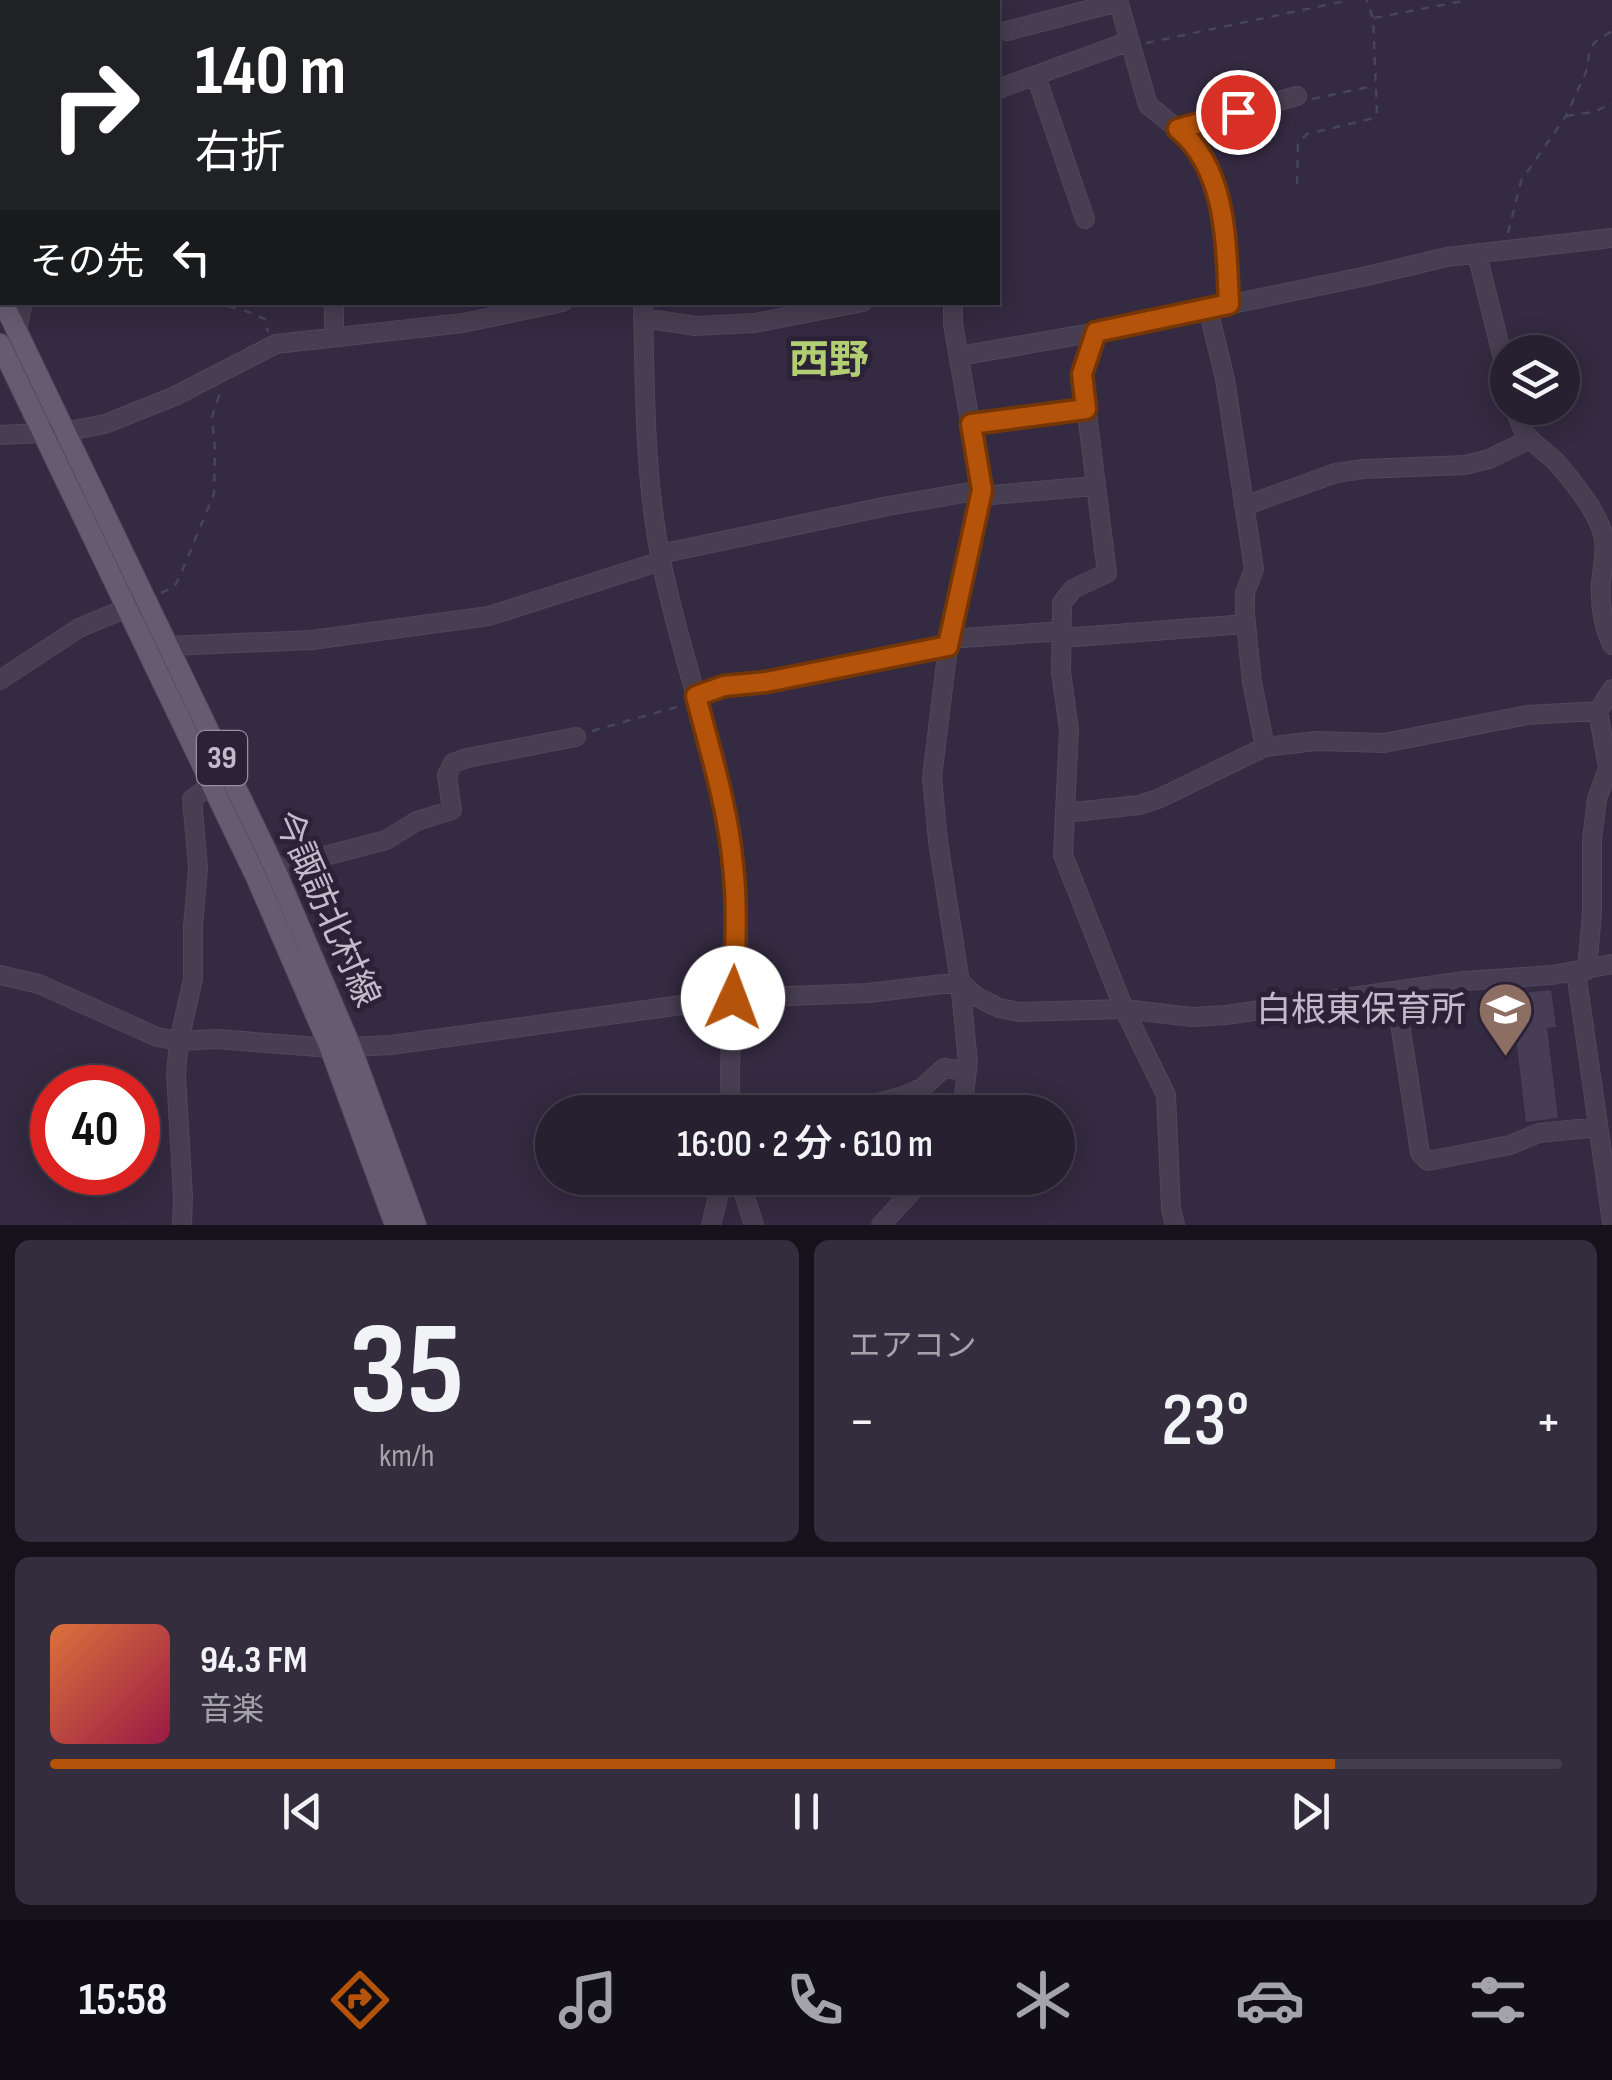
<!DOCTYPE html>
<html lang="ja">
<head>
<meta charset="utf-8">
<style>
	body { margin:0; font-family:"Sofia Sans Condensed","Noto Sans JP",sans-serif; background:#332d3d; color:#f1f3f6; height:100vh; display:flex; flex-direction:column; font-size:38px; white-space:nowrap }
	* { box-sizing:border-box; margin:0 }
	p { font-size:32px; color:#a4a3ab }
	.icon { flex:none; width:55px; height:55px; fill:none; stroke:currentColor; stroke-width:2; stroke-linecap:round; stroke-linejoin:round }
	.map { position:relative; height:1225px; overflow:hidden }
	.side { display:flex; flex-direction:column; gap:15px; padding:15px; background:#15121b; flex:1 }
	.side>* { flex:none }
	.top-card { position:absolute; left:0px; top:0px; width:1000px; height:305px; box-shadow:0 5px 25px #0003,0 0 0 2px #433e4d; background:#202124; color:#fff; overflow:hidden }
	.buttons { position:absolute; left:1490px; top:335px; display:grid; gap:20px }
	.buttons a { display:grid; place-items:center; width:90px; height:90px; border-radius:50%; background:#272031; box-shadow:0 5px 25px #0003,0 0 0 2px #433e4d; font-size:50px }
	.speed { position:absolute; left:30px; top:1065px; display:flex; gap:20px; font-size:50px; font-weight:700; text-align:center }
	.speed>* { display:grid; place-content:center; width:130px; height:130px; border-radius:50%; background:#272031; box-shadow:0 5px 25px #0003,0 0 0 2px #433e4d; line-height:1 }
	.speed .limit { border:15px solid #d22; background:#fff; color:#111 }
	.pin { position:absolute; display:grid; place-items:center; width:85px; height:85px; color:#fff; margin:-42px; border:5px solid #fff; border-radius:50%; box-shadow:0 2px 10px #0007 }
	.me { position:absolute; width:110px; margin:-55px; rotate:2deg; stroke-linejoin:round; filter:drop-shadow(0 0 8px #0008) }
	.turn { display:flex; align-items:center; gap:35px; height:210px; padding:0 30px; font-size:45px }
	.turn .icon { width:130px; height:130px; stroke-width:2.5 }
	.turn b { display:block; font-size:70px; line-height:85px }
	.then { display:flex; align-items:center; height:95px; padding:0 30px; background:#0003; gap:20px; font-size:38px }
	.big { font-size:75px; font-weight:600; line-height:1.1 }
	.side .tile { flex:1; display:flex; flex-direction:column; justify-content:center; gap:15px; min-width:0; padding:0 35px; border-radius:15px; background:#332d3d }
	.side .dial { align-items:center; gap:0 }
	.dial b { font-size:130px; line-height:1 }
	.song { display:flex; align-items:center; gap:30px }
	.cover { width:120px; height:120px; border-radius:15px; background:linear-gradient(135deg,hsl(20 70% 55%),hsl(340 70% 35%)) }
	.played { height:10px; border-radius:5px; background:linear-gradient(90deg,#b45309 85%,#433e4d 85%) }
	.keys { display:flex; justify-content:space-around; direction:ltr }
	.heat { display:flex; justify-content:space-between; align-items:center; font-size:55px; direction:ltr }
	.side .tiles { flex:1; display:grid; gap:15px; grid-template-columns:1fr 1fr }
	.tile:last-child { grid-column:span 2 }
	.trip { position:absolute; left:535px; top:1095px; width:540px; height:100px; border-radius:50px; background:#272031; box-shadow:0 5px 25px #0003,0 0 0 2px #433e4d; font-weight:600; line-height:100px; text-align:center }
	.tab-bar { display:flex; height:160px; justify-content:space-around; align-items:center; background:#100d14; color:#a4a3ab }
	.tab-bar .icon { width:70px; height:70px }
	.tab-bar .selected { color:#b45309 }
	.tab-bar b { font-size:45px; color:#f1f3f6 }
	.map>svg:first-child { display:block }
</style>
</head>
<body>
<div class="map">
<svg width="1612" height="1225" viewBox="0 0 1612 1225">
	<rect width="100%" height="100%" fill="#342a41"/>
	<path fill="#493c57" d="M1551,990L1556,1027L1547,1028L1558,1118L1526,1122L1515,1029L1507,1030L1503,995Z"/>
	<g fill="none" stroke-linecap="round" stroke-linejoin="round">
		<defs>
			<path id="minor" d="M413,0V2
				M592,0V2
				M680,0L682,2
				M880,0V2
				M1118,0L1148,105L1185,135L1204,163L1216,193L1225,230L1229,305
				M92,2L93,0
				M1007,31L1118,2
				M1036,76L1085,219
				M998,89L1130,41
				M1178,129L1297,96
				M0,240H2
				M1477,254L1508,379
				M643,302C645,389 644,475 661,560C681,661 721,759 733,862C743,945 726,1029 731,1112
				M953,302V324L982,490L949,639L932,777L938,841L960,982L968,1062L962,1112
				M1208,309L1225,379L1254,569L1245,593V614L1252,682L1265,747
				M643,318L696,326L755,323L863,302
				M17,330L23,302
				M1097,332L1082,374L1107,573L1073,589L1062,603L1061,672L1069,729L1063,855L1124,1009L1166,1095L1171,1209L1175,1225
				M334,336V302
				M959,356L1097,332L1367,276L1447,257L1612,238
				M1515,408C1517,415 1520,423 1523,430C1531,444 1546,451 1557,463C1570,478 1590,503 1598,521C1609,542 1603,561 1601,583C1600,603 1603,626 1612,645
				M971,424L1086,409
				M0,435L64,432L105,424L175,396L276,344L463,323L563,302
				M981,496L1094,486
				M1244,506L1336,473L1363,469L1465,465L1489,459L1530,439
				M660,554L888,506L982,490
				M1062,638L1246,624
				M949,639L1062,631
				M168,646L312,640L489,616L661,561
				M0,680L79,628L139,603
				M696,696L725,686L766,682L948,647
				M1065,813L1139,805L1158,799L1265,747L1316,741L1384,743L1527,715L1598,711
				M275,869L386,840L417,821L452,810L447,775L453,763L467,758L576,737
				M1587,970L1592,913V840L1597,799L1608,768L1598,711L1612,689
				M1576,972L1612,1222
				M0,975L39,984L157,1037L179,1041L217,1039L330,1048L391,1045L733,998L868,993L960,982L977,997L999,1008L1019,1012L1124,1009L1192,1017L1226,1015L1464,981L1552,975L1612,964
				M1395,991L1420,1153L1428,1161L1510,1145L1539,1133L1598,1127
				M855,1109L904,1096L922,1088L944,1068L967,1071
				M739,1178L754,1225
				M182,1225L183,1197L176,1074L179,1041L193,979V926L198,868L192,799L212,784
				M711,1225L722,1181L725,1178
				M881,1225L924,1178"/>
			<path id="major" d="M3,302L275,869L351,1047L416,1225
				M0,344L256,877L330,1048L395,1225"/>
		</defs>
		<use href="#minor" stroke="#50475a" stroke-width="20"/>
		<use href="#major" stroke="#50475a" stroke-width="22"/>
		<path stroke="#45465a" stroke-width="2.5" stroke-dasharray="8 8" stroke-linecap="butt" d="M1374,18L1468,0
			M1146,43L1350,0
			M1312,99L1373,86
			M1566,116L1594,112L1612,103
			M1297,184L1298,143L1307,134L1370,119L1377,114L1373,19L1367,0
			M1508,233L1521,181L1566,116L1586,72L1590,49L1595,42L1612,31
			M213,302L246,311L265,319L268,332
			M161,593L174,587L179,578L214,494L215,448L212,417L221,390
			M592,731L680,706"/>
		<use href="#minor" stroke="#473e51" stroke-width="18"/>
		<use href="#major" stroke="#665c71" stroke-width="20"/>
	</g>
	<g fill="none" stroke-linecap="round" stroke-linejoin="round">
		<defs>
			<path id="route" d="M733,998C735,954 738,909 733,865C728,808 710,751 696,696L724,686L766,682L948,646L982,490L971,424L1086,409L1082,374L1096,332L1229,304C1226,247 1228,170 1178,129L1238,112"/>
		</defs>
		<use href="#route" stroke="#753606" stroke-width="25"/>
		<use href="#route" stroke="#b45309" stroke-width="18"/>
	</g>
	<defs>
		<symbol id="school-pin" viewBox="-11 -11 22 30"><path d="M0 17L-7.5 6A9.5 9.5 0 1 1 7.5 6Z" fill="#8d6e63" stroke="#2c2237"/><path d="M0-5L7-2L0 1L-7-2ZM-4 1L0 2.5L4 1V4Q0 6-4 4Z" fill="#fff"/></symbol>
	</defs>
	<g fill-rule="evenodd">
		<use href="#school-pin" x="1474" y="978" width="63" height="86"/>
	</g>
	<g text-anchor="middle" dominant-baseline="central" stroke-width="10" stroke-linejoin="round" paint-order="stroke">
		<rect fill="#2c2237" stroke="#968d9f" stroke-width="2.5" x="197" y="731" width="50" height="54" rx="8"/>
		<g font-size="32" font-weight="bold" fill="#c3bbcb">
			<text x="222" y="758">39</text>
		</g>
		<g font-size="35" fill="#c3bbcb" stroke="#2c2237">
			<text transform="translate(326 909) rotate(66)">今諏訪北村線</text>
		</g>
		<g font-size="35" fill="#c3bbcb" stroke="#2c2237" text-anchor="end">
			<text x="1466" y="1010">白根東保育所</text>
		</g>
		<g font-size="40" font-weight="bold" fill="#b1ce73" stroke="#2c2237">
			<text x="829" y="361">西野</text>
		</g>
	</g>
</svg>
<div class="buttons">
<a><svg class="icon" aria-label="layers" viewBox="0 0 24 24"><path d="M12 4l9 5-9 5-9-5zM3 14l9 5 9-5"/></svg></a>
</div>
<div class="speed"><div class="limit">40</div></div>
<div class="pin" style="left:1238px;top:112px;background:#d93025"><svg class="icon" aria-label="arrive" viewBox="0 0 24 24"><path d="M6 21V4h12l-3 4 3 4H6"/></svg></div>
<svg class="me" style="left:733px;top:998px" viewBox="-20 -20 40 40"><circle r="19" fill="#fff"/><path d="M0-13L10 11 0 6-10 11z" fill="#b45309"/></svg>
<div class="trip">16:00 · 2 分 · 610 m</div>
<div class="top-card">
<div class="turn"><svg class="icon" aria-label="right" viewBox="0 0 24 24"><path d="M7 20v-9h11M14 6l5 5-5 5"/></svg><div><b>140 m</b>右折</div></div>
<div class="then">その先<svg class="icon" aria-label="left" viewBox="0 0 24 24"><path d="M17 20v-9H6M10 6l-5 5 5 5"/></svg></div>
</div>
</div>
<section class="side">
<div class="tiles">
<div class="tile dial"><b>35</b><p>km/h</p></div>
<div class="tile"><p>エアコン</p>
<div class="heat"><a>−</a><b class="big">23°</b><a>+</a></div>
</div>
<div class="tile">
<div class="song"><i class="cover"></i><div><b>94.3 FM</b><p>音楽</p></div></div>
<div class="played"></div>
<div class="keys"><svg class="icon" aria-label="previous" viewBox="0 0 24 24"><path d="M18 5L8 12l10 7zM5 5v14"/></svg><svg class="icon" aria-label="pause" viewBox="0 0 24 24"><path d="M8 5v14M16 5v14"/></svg><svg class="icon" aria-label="next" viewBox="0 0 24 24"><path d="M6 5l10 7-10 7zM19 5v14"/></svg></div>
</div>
</div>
</section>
<nav class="tab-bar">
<b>15:58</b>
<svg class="icon selected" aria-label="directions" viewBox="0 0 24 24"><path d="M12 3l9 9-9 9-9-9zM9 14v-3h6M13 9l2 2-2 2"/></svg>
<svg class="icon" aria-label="music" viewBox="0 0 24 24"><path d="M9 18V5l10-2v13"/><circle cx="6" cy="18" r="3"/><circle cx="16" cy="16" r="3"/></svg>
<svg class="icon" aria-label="phone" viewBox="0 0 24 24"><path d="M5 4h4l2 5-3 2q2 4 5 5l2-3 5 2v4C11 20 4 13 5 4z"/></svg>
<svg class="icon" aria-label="climate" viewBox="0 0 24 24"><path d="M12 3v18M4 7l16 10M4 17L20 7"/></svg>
<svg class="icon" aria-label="car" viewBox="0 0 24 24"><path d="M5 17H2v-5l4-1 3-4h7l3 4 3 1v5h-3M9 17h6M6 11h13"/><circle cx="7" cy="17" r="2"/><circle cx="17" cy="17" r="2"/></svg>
<svg class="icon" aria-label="filters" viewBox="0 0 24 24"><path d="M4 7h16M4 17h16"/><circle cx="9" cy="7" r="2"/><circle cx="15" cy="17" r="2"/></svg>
</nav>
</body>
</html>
